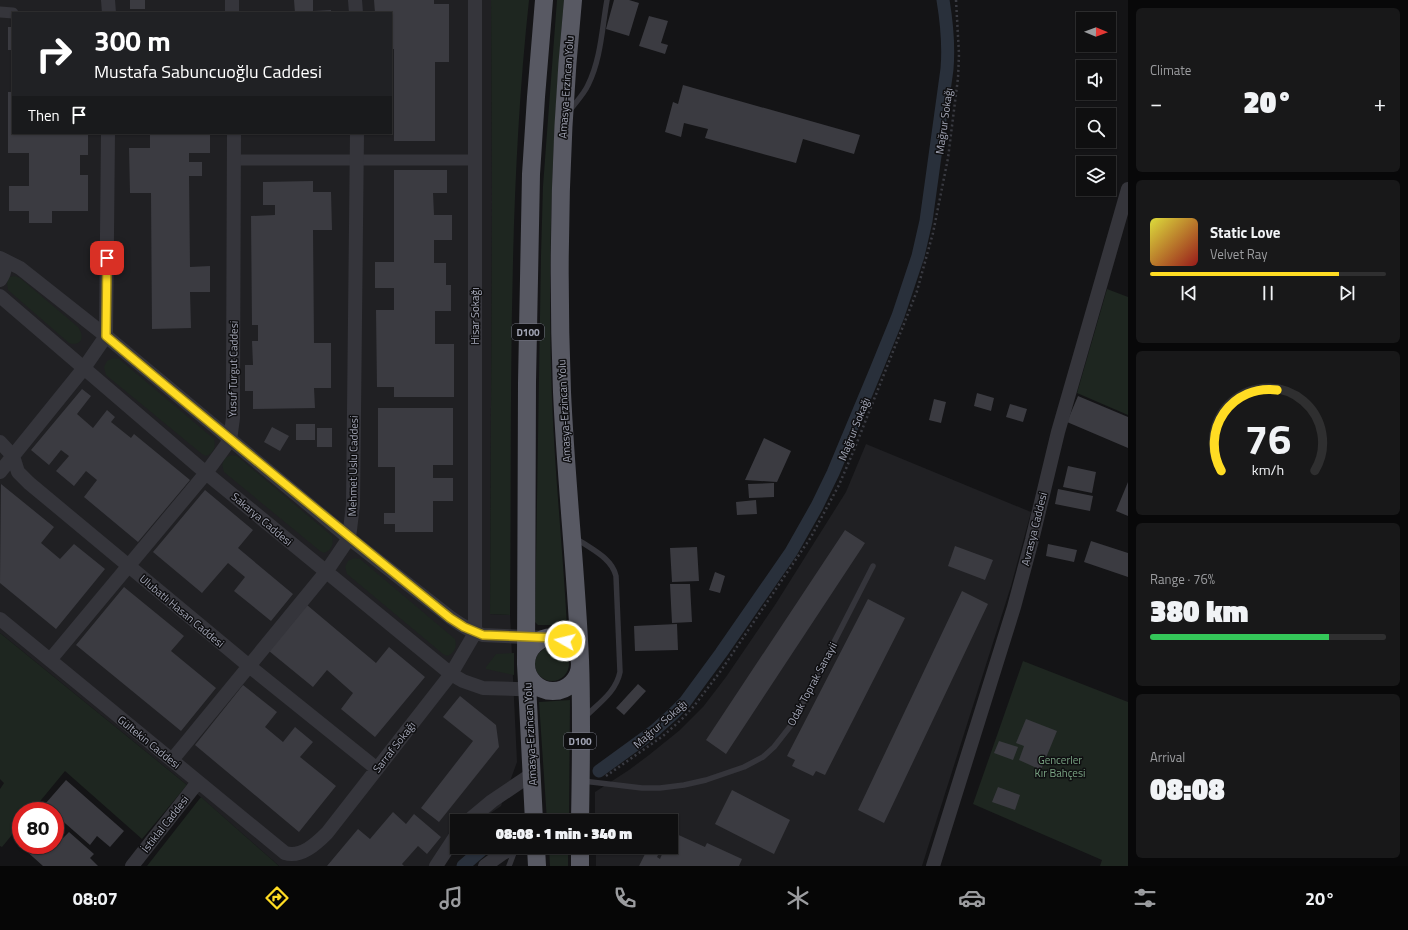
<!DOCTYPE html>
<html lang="en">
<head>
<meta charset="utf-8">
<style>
	body { margin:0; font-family:"Titillium Web",sans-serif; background:#181819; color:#f1f3f6; height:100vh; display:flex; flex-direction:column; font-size:15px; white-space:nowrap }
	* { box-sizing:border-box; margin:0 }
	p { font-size:13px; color:#9b9c9f }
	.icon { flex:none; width:22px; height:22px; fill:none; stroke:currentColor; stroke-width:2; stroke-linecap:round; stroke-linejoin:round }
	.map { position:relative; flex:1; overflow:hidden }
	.panel { display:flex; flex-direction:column; gap:8px; padding:8px; background:#080809; width:280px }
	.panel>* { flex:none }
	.top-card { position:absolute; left:12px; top:12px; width:380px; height:122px; border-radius:0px; box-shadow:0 1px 3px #0004,0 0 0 1px #2f2f30; background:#202124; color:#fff; overflow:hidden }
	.needle { width:26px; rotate:91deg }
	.fabs { position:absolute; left:1076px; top:12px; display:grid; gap:8px }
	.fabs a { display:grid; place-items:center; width:40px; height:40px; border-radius:0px; background:#0f0f10; box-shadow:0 1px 3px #0004,0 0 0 1px #2f2f30; font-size:20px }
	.speed { position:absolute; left:12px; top:802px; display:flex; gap:8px; font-size:20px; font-weight:700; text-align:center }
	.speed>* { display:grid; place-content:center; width:52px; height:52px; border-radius:50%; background:#0f0f10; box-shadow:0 1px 3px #0004,0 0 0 1px #2f2f30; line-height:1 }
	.speed .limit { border:6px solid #d22; background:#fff; color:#111 }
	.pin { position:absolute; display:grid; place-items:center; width:34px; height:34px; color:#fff; margin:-17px; border-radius:8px; box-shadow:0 2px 6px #0006 }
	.me { position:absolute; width:44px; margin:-22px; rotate:278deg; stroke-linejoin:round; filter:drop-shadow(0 0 3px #0008) }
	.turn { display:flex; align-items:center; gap:14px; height:84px; padding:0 16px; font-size:18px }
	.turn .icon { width:52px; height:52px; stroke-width:2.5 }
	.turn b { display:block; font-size:28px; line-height:34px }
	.then { display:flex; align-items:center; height:38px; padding:0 16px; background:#0003; gap:8px; font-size:15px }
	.big { font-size:30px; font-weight:800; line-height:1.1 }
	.panel .tile { flex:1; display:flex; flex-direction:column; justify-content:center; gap:6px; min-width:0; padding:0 14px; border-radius:6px; background:#181819 }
	.panel .dial { align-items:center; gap:0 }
	.dial svg { height:104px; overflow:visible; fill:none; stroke:#2f2f30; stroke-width:7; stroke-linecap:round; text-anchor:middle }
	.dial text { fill:#f1f3f6; stroke:none }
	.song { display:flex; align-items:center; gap:12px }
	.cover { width:48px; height:48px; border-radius:6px; background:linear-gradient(135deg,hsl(60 70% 55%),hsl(0 70% 35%)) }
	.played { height:4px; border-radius:2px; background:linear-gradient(90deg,#ffdc23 80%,#2f2f30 80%) }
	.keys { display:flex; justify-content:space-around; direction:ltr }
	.heat { display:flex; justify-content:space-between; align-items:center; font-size:22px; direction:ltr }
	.charge { height:6px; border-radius:3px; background:linear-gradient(90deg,#34c759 76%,#2f2f30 0) }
	.trip { position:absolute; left:450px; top:814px; width:228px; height:40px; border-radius:0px; background:#0f0f10; box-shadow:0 1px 3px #0004,0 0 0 1px #2f2f30; font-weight:800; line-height:40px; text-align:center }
	.dock { display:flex; height:64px; justify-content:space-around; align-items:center; background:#060606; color:#9b9c9f }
	.dock .icon { width:28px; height:28px }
	.dock .selected { color:#ffdc23 }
	.dock b { font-size:18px; color:#f1f3f6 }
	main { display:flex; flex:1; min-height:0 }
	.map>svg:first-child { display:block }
</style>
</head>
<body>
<main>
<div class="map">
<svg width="1128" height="866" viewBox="0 0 1128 866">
	<rect width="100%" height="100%" fill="#141416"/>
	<path fill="#202023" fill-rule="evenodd" d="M0,0H491L492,202L490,614L510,615L517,762L501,806L479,821H457V845L440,866H279L187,785L0,633ZM13,13H391V133H13Z
		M866,444L1031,512L1011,586L922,866H596V847H671V821H595V792L629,770L649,755L680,730L703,707L726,677L775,605L846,492Z"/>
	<path fill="#1e2620" d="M491,0H529C507,204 512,410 510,615L490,614L492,202Z
		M557,0H564C552,133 547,266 552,400C555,476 563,551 567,627L557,625H538L535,622L541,255L543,186Z
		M15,276L20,278L78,327C85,336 82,347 69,343L8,290L7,283L9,277Z
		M1107,289L1128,297V415L1077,393Z
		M113,358L119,359L214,439C216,447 214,453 206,456L202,454L106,375L104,367L107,361Z
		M231,455L237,456L332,536C334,544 332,550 324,553L320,551L224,472L222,465L225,458Z
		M354,558L360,559L455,639C457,647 455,653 447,656L443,654L347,574L345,567L348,561Z
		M0,633L187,785L142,839L65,771L32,811H21V824L2,847L0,846V789L4,783L0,779Z
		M535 664a17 17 0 1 1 34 0a17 17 0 1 1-34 0Z
		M514,653V675L486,669V667L496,654Z
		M1023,661L1128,702V866H1100L1102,860L973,804Z
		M570,700L569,821H547L539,702Z
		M201,797L279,866H147Z
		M549,847H568V866H550Z"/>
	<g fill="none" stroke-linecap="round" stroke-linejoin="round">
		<path stroke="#29303b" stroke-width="13" d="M599,771L654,731L673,714L685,702L721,653L791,552L817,506L833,473L876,370L898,316L918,256L926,221L947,69C949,45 947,24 943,0
			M463,866L485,847"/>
	</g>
	<path fill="#3b3b41" d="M130,0H145V9H130Z
		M294,0H313V11L331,10V13H295Z
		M374,0H434V4H449V62H435V141H394V49H391V35H393V26H391V13H375Z
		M614,0H629L639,3L629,36L606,29Z
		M649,16L668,21L661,43L668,45L665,54L639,46Z
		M8,27H13V50H8Z
		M683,85L860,135L854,154L803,139L796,163L705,138L708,129L684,123L681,137L665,132L673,102L678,104Z
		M8,92H13V133H88V155H80V175H88V211H52V223H29V211H9V186H29V153H8Z
		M150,133H210V153H189V162H202V176H189L190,267L210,266V292H190L191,328L152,329L151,193H130L129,148H150Z
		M394,170H447V193H433L434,215H452V240H434V263H446V285H451V311H435V344H454V397H394V387H377L376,310H394V288H375V262H394Z
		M313,181V192H331L332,230H313L314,343H331V388H314L315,408L253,409V391H245V365H253L252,341H258V325H252L251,216L275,215V205H263V182Z
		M82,389L91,396L77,414L93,428L107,410L115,417L111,422L131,438L134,434L190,480L138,542L84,497L97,480L86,471L74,486L56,471L69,456L61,450L49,465L31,450Z
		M977,393L994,398L991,411L974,406Z
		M1078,396L1128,417V448L1067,422Z
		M934,399L946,402L941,423L929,420Z
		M1010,404L1027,409L1023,422L1006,417Z
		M378,408H453V465H433V478H453V501H433V532H395V524H384V513H395V467H378Z
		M296,424H315V440H296Z
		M272,427L289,436L280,451L264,442Z
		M317,428H332V447H317Z
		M764,438L791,451L777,482L745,480Z
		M1068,466L1096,472L1092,493L1063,487Z
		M1128,482V516L1116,511Z
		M774,483V497L749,498L748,484Z
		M1,484L54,527L41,543L60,559L74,544L105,569L56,629L0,583Z
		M1058,489L1093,496L1090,511L1055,504Z
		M205,490L253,530L238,548L293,594L271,621L234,591L245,577L228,563L202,593L153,552Z
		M756,500L757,514L737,515L736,502Z
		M845,530L865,543L726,754L706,740Z
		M1091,541L1128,553V577L1084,562Z
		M1048,544L1077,550L1074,562L1046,556Z
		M955,546L993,560L985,580L948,566Z
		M697,547L699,581L672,582L670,548Z
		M715,572L725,576L720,593L709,590Z
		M670,584H690L692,622L672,623Z
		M124,587L184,636L171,651L216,688L181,731L76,645Z
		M962,591L988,604L884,823L858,810Z
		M868,599L905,618L825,775L816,771L813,776L792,766L795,760L787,756Z
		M307,605L376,663L389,647L425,677L375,737L341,709L353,693L327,670L313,687L269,651Z
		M677,624L678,650L635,651L634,626Z
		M638,684L646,691L624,715L616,708Z
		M243,685L277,712L265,727L283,742L295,727L313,742L300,757L336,786L299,832L195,745Z
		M460,696L496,725L499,747L439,822L421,808L473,741L443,717Z
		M1026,719L1057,731L1041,770L1019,760L1024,746L1016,743Z
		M999,741L1018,747L1013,760L994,753Z
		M66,780L124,831L110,847L97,836L90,845L58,817L55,821V811H39Z
		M998,787L1020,795L1015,810L992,802Z
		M732,790L790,820L774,854L715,824Z
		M393,812L406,824L414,814L441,837L427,854L418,846L402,864L404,866H327L358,829L370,839Z
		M635,813L652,821H631Z
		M55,831L63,838L69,832L94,854L90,858L98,866H43L14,840L21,832V845H55Z
		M672,832L705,847L707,843L742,859L739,866H639L646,852L635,847H662L657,857L660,859L665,847H671Z"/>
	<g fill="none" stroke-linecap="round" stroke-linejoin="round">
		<path stroke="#3a3b42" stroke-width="2.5" stroke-dasharray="2 3" stroke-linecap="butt" d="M606,776L663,736L682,719L694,706L720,672L811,537L839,485L854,450L917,291L933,233L948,158L958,78L959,54L956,0"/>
		<path stroke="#35353b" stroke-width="5.5" d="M570,110C576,102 584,94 588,85C601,59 602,28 607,0
			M577,539C591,549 612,558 616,576L620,672C616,692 599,703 586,716
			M583,781L642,788H660L684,785L706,780L744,767L763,757L774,747L792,724L873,566
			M509,866L515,850"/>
		<path stroke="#35353b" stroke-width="11" d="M0,12L13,13
			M234,160H476"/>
		<path stroke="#35353b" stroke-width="14" d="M108,0L109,13
			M232,0V13
			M355,0L356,13
			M0,258L20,268L106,336L349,538L451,618C461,625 471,632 483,635L548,638
			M0,258C6,265 6,272 0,280
			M0,296L206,473L451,674L463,681L483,688L547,690
			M0,442L13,456L18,472L29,483L249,666L377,769
			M0,472L84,368L106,336L108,133
			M0,619L285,853C301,858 316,844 327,833L451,674L475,633V0
			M50,660L206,473L230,440L233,418V391L234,133
			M172,760L326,572L349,538L353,505L357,133
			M468,821L492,801L532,774
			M132,866L198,782
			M436,866L457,834
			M485,866L503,853L517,847
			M933,866L1014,607L1032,540L1058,432L1128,189"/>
		<path stroke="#585963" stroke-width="18" d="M573,0C560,130 557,262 562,392C566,481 576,570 580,660C582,713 581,767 580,821
			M526 664a27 27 0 1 1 54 0a27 27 0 1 1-54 0Z
			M534,821L526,664L527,383L531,174L536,97L544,0
			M536,847L537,866
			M580,866V847"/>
	</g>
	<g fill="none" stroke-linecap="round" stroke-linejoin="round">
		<defs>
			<path id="route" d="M107,258L106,336C220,432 335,525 450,618L464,627L483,635L557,638L565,641"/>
		</defs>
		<use href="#route" stroke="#a68f17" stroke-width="10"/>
		<use href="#route" stroke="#ffdc23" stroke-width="7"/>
	</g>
	<g text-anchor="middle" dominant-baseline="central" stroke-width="3" stroke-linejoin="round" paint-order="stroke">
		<g fill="#0f0f11" stroke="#777985" stroke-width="1">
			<rect x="512" y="324" width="32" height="16" rx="3"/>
			<rect x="564" y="733" width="32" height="16" rx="3"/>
		</g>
		<g font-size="10" font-weight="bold" fill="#a4a7b7">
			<text x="528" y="332">D100</text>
			<text x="580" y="741">D100</text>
		</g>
		<g font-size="11" fill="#a4a7b7" stroke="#0f0f11">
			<text transform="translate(566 87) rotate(-86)">Amasya-Erzincan Yolu</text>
			<text transform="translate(944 121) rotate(-82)">Mağrur Sokağı</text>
			<text transform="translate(475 316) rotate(-90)">Hisar Sokağı</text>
			<text transform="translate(233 369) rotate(-89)">Yusuf Turgut Caddesi</text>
			<text transform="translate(564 411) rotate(-93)">Amasya-Erzincan Yolu</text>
			<text transform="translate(854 429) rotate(-68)">Mağrur Sokağı</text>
			<text transform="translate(353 466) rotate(-89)">Mehmet Uslu Caddesi</text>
			<text transform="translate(262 519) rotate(40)">Sakarya Caddesi</text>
			<text transform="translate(1034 529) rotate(-76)">Avrasya Caddesi</text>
			<text transform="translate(182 611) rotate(40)">Ulubatlı Hasan Caddesi</text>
			<text transform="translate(812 684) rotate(-62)">Odak Toprak Sanayii</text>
			<text transform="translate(660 724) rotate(-41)">Mağrur Sokağı</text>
			<text transform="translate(530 734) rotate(-93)">Amasya-Erzincan Yolu</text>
			<text transform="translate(149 742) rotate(39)">Gültekin Caddesi</text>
			<text transform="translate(394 747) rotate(-52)">Sarraf Sokağı</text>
			<text transform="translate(165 824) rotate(-52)">İstiklal Caddesi</text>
		</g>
		<g font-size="11" fill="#7aa484" stroke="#0f0f11">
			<text x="1060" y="760">Gencerler<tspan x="1060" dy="13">Kır Bahçesi</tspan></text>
		</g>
	</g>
</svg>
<div class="fabs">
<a><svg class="needle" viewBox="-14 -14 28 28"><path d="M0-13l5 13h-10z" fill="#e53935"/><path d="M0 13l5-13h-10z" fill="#9b9c9f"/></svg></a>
<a><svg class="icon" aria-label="sound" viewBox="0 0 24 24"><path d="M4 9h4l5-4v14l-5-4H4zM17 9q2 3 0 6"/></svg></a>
<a><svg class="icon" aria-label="search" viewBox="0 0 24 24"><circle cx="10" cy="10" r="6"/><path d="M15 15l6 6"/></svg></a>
<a><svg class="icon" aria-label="layers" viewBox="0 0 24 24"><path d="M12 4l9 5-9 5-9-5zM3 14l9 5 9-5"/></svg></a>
</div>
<div class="speed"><div class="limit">80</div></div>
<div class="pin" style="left:107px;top:258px;background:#d93025"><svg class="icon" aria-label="arrive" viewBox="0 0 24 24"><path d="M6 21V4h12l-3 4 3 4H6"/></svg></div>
<svg class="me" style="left:565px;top:641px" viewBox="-20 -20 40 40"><circle r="17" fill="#ffdc23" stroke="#fff" stroke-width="3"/><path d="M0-11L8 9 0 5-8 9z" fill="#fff"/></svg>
<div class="trip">08:08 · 1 min · 340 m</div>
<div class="top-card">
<div class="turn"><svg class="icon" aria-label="right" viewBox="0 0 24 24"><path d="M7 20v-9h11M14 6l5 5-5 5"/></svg><div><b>300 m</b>Mustafa Sabuncuoğlu Caddesi</div></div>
<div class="then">Then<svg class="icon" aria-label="arrive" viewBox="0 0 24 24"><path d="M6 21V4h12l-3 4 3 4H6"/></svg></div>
</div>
</div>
<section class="panel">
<div class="tile"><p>Climate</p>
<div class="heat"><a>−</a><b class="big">20°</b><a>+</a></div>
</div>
<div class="tile">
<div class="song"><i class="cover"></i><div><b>Static Love</b><p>Velvet Ray</p></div></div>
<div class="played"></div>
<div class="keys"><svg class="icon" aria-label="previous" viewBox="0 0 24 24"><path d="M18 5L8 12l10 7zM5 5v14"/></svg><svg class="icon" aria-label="pause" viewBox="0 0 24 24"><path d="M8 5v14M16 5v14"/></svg><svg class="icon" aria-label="next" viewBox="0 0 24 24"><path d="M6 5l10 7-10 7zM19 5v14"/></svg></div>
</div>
<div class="tile dial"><svg viewBox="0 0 100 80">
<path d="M14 69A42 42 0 1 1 86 69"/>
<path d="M14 69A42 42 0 0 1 57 7" stroke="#ffdc23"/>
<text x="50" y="56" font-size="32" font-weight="700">76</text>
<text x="50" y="72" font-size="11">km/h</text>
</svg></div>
<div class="tile"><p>Range · 76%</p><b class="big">380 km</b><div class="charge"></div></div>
<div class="tile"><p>Arrival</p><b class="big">08:08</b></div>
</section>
</main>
<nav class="dock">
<b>08:07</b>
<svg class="icon selected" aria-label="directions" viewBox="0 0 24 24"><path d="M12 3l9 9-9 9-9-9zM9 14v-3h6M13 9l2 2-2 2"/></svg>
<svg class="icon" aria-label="music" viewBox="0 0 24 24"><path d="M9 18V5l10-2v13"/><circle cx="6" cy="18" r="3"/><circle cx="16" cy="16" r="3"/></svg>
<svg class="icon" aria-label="phone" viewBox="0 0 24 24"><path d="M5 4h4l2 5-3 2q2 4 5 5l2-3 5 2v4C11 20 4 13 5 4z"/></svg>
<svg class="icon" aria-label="climate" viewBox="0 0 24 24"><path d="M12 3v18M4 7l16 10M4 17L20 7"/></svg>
<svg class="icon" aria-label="car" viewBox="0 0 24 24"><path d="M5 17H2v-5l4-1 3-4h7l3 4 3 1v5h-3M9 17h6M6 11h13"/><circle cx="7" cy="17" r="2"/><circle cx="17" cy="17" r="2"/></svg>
<svg class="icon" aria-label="filters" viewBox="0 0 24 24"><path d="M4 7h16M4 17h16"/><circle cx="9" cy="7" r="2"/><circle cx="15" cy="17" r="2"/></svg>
<b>20°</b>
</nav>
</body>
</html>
